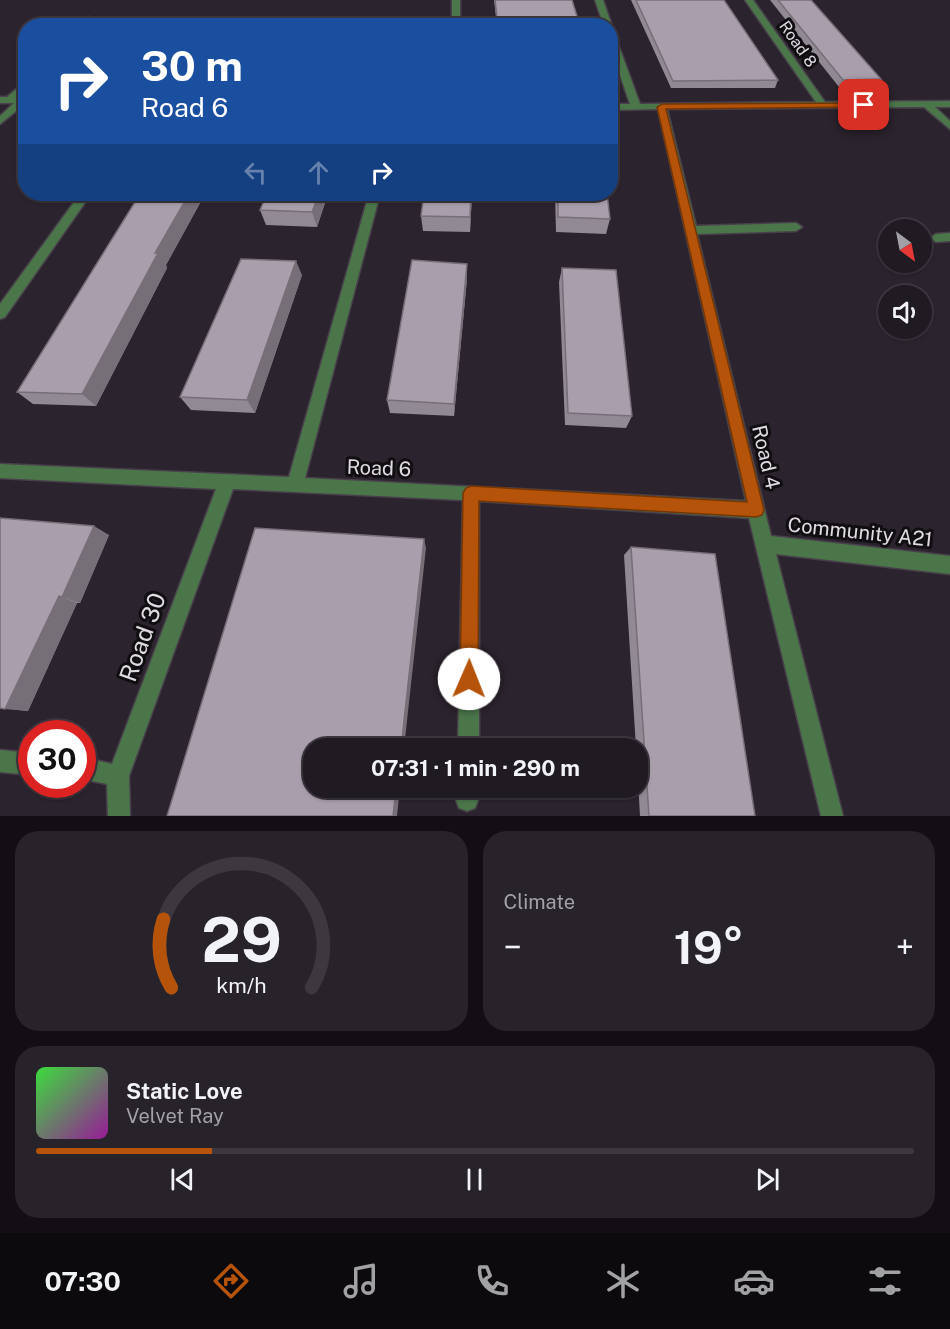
<!DOCTYPE html>
<html lang="en">
<head>
<meta charset="utf-8">
<style>
	body { margin:0; font-family:"Public Sans",sans-serif; background:#28232a; color:#f1f3f6; height:100vh; display:flex; flex-direction:column; font-size:22px; white-space:nowrap }
	* { box-sizing:border-box; margin:0 }
	p { font-size:20px; color:#a2a1a5 }
	.icon { flex:none; width:33px; height:33px; fill:none; stroke:currentColor; stroke-width:2; stroke-linecap:round; stroke-linejoin:round }
	.map { position:relative; height:816px; overflow:hidden }
	.drawer { display:flex; flex-direction:column; gap:15px; padding:15px; background:#120e13; flex:1 }
	.drawer>* { flex:none }
	.top-card { position:absolute; left:18px; top:18px; width:600px; height:183px; border-radius:24px; box-shadow:0 2px 4px #0004,0 0 0 2px #3d3840; background:#1a4fa0; color:#fff; overflow:hidden }
	.needle { width:39px; rotate:148deg }
	.controls { position:absolute; left:878px; top:219px; display:grid; gap:12px }
	.controls a { display:grid; place-items:center; width:54px; height:54px; border-radius:50%; background:#201a22; box-shadow:0 2px 4px #0004,0 0 0 2px #3d3840; font-size:30px }
	.speed { position:absolute; left:18px; top:720px; display:flex; gap:12px; font-size:30px; font-weight:700; text-align:center }
	.speed>* { display:grid; place-content:center; width:78px; height:78px; border-radius:50%; background:#201a22; box-shadow:0 2px 4px #0004,0 0 0 2px #3d3840; line-height:1 }
	.speed .limit { border:9px solid #d22; background:#fff; color:#111 }
	.pin { position:absolute; display:grid; place-items:center; width:51px; height:51px; color:#fff; margin:-26px; border-radius:12px; box-shadow:0 3px 9px #0006 }
	.me { position:absolute; width:66px; margin:-33px; rotate:1deg; stroke-linejoin:round; filter:drop-shadow(0 0 4px #0008) }
	.turn { display:flex; align-items:center; gap:21px; height:126px; padding:0 24px; font-size:27px }
	.turn .icon { width:78px; height:78px; stroke-width:2.5 }
	.turn b { display:block; font-size:42px; line-height:51px }
	.lanes { display:flex; align-items:center; height:57px; padding:0 24px; background:#0003; justify-content:center; gap:30px; direction:ltr }
	.lanes .off { opacity:.35 }
	.big { font-size:45px; font-weight:700; line-height:1.1 }
	.drawer .card { flex:1; display:flex; flex-direction:column; justify-content:center; gap:9px; min-width:0; padding:0 21px; border-radius:24px; background:#28232a }
	.drawer .dial { align-items:center; gap:0 }
	.dial svg { height:156px; overflow:visible; fill:none; stroke:#3d3840; stroke-width:7; stroke-linecap:round; text-anchor:middle }
	.dial text { fill:#f1f3f6; stroke:none }
	.song { display:flex; align-items:center; gap:18px }
	.cover { width:72px; height:72px; border-radius:9px; background:linear-gradient(135deg,hsl(120 70% 55%),hsl(300 70% 35%)) }
	.played { height:6px; border-radius:3px; background:linear-gradient(90deg,#b45309 20%,#3d3840 20%) }
	.keys { display:flex; justify-content:space-around; direction:ltr }
	.heat { display:flex; justify-content:space-between; align-items:center; font-size:33px; direction:ltr }
	.drawer .tiles { flex:1; display:grid; gap:15px; grid-template-columns:1fr 1fr }
	.card:last-child { grid-column:span 2 }
	.trip { position:absolute; left:303px; top:738px; width:345px; height:60px; border-radius:24px; background:#201a22; box-shadow:0 2px 4px #0004,0 0 0 2px #3d3840; font-weight:700; line-height:60px; text-align:center }
	.menu { display:flex; height:96px; justify-content:space-around; align-items:center; background:#0d0a0e; color:#a2a1a5 }
	.menu .icon { width:42px; height:42px }
	.menu .current { color:#b45309 }
	.menu b { font-size:27px; color:#f1f3f6 }
	.map>svg:first-child { display:block }
</style>
</head>
<body>
<div class="map">
<svg width="950" height="816" viewBox="0 0 950 816">
	<rect width="100%" height="100%" fill="#2b232d"/>
	<g fill="none" stroke-linecap="round" stroke-linejoin="round">
		<defs>
			<path id="minor" d="M452,0H460V26H452Z
				M595,0H603L612,26L611,28L610,26H604Z
				M745,0H753L825,102L950,101V107H935L950,121V129L924,107L667,109L696,226L796,223L802,227L796,231L697,234L771,536L950,556V574L776,554L843,816H821L749,518L479,501V748H458L463,500L233,489L129,776L130,816H108L107,784L82,779V757L112,764L216,489L0,478V464L289,477L369,194H380L305,478L746,501L658,109L610,110V104H630L610,46V31L614,33L640,104L816,102Z
				M90,17L97,19L92,26H83Z
				M232,20H238L237,26H229Z
				M26,81V89L17,97H26V103L0,124V116L14,103H0V97H7Z
				M80,194H91L5,317L0,319V304Z
				M950,233V241L936,242L930,238L936,234Z
				M0,750L32,753V775L0,772Z
				M456,788H478V800L475,808L467,811L459,808L456,800Z"/>
		</defs>
		<use href="#minor" stroke="#48404a" stroke-width="3"/>
		<use href="#minor" fill="#4b764a" fill-rule="evenodd"/>
	</g>
	<path fill="#918994" d="M494,0H572L580,26H497Z
		M631,0H724L778,80L775,88H671Z
		M770,0H811L881,79L877,87H839Z
		M140,194H205L166,265L167,268L96,406L33,404L17,392Z
		M328,194L317,227L266,225L260,210Z
		M424,194H472L470,232L423,231L421,216Z
		M555,194H607L610,219L606,234L556,232Z
		M467,264V279L454,416L390,413L387,400Z
		M562,268L632,416L626,428L565,425L559,282Z
		M302,275L255,413L191,410L180,397Z
		M0,518L109,535L80,603H77L28,711L0,708Z
		M631,547L755,816H640L638,780V748H636L624,555Z"/>
	<path fill="#766f78" d="M189,194H205L166,265L167,268L96,406L82,394L155,253Z
		M319,194H328L317,227L312,212Z
		M471,194H472L470,232V217Z
		M296,261L302,275L255,413L247,400Z
		M467,264V279L454,416V404Z
		M94,526L109,535L80,603L62,597Z
		M424,539L426,548L404,748H401Z
		M59,596L77,603L28,711L5,709Z
		M396,788H400L397,816H393Z"/>
	<path fill="#a99fac" stroke="#766f78" stroke-width="1.5" d="M495,0H572L580,26H498Z
		M636,0H724L778,80L673,81Z
		M778,0H811L881,79L843,80Z
		M140,194H189L155,253H158L82,394L17,392Z
		M267,194H319L312,212L260,210Z
		M424,194H471L470,217L421,216Z
		M558,194H607L610,219L558,217Z
		M241,259L296,261L247,400L180,397Z
		M412,260L467,264L454,404L387,400Z
		M562,268L616,270L632,416L568,413Z
		M0,518L94,526L62,597L59,596L5,709L0,708Z
		M255,528L424,539L401,748H314V788H396L393,816H167Z
		M631,547L715,554L755,816H649Z"/>
	<path fill="#b45309" stroke="#753606" stroke-width="1.5" d="M864,103L869,105L867,107L666,109L764,510L762,515L756,517L479,501L478,679L475,685L469,688L462,685L460,679L463,493L466,488L471,486L747,502L657,107L662,104Z"/>
	<g text-anchor="middle" dominant-baseline="central" stroke-width="6" stroke-linejoin="round" paint-order="stroke">
		<g font-size="16" fill="#e0dbe2" stroke="#110e12">
			<text transform="translate(798 44) rotate(55)">Road 8</text>
		</g>
		<g font-size="20" fill="#e0dbe2" stroke="#110e12">
			<text transform="translate(766 457) rotate(77)">Road 4</text>
			<text transform="translate(379 468) rotate(2)">Road 6</text>
			<text transform="translate(860 532) rotate(6)">Community A21</text>
		</g>
		<g font-size="24" fill="#e0dbe2" stroke="#110e12">
			<text transform="translate(142 637) rotate(-70)">Road 30</text>
		</g>
	</g>
</svg>
<div class="controls">
<a><svg class="needle" viewBox="-14 -14 28 28"><path d="M0-13l5 13h-10z" fill="#e53935"/><path d="M0 13l5-13h-10z" fill="#a2a1a5"/></svg></a>
<a><svg class="icon" aria-label="sound" viewBox="0 0 24 24"><path d="M4 9h4l5-4v14l-5-4H4zM17 9q2 3 0 6"/></svg></a>
</div>
<div class="speed"><div class="limit">30</div></div>
<div class="pin" style="left:864px;top:105px;background:#d93025"><svg class="icon" aria-label="arrive" viewBox="0 0 24 24"><path d="M6 21V4h12l-3 4 3 4H6"/></svg></div>
<svg class="me" style="left:469px;top:679px" viewBox="-20 -20 40 40"><circle r="19" fill="#fff"/><path d="M0-13L10 11 0 6-10 11z" fill="#b45309"/></svg>
<div class="trip">07:31 · 1 min · 290 m</div>
<div class="top-card">
<div class="turn"><svg class="icon" aria-label="right" viewBox="0 0 24 24"><path d="M7 20v-9h11M14 6l5 5-5 5"/></svg><div><b>30 m</b>Road 6</div></div>
<div class="lanes"><svg class="icon off" aria-label="left" viewBox="0 0 24 24"><path d="M17 20v-9H6M10 6l-5 5 5 5"/></svg><svg class="icon off" aria-label="ahead" viewBox="0 0 24 24"><path d="M12 20V5M6 11l6-6 6 6"/></svg><svg class="icon" aria-label="right" viewBox="0 0 24 24"><path d="M7 20v-9h11M14 6l5 5-5 5"/></svg></div>
</div>
</div>
<section class="drawer">
<div class="tiles">
<div class="card dial"><svg viewBox="0 0 100 80">
<path d="M14 69A42 42 0 1 1 86 69"/>
<path d="M14 69A42 42 0 0 1 10 34" stroke="#b45309"/>
<text x="50" y="56" font-size="32" font-weight="700">29</text>
<text x="50" y="72" font-size="11">km/h</text>
</svg></div>
<div class="card"><p>Climate</p>
<div class="heat"><a>−</a><b class="big">19°</b><a>+</a></div>
</div>
<div class="card">
<div class="song"><i class="cover"></i><div><b>Static Love</b><p>Velvet Ray</p></div></div>
<div class="played"></div>
<div class="keys"><svg class="icon" aria-label="previous" viewBox="0 0 24 24"><path d="M18 5L8 12l10 7zM5 5v14"/></svg><svg class="icon" aria-label="pause" viewBox="0 0 24 24"><path d="M8 5v14M16 5v14"/></svg><svg class="icon" aria-label="next" viewBox="0 0 24 24"><path d="M6 5l10 7-10 7zM19 5v14"/></svg></div>
</div>
</div>
</section>
<nav class="menu">
<b>07:30</b>
<svg class="icon current" aria-label="directions" viewBox="0 0 24 24"><path d="M12 3l9 9-9 9-9-9zM9 14v-3h6M13 9l2 2-2 2"/></svg>
<svg class="icon" aria-label="music" viewBox="0 0 24 24"><path d="M9 18V5l10-2v13"/><circle cx="6" cy="18" r="3"/><circle cx="16" cy="16" r="3"/></svg>
<svg class="icon" aria-label="phone" viewBox="0 0 24 24"><path d="M5 4h4l2 5-3 2q2 4 5 5l2-3 5 2v4C11 20 4 13 5 4z"/></svg>
<svg class="icon" aria-label="climate" viewBox="0 0 24 24"><path d="M12 3v18M4 7l16 10M4 17L20 7"/></svg>
<svg class="icon" aria-label="car" viewBox="0 0 24 24"><path d="M5 17H2v-5l4-1 3-4h7l3 4 3 1v5h-3M9 17h6M6 11h13"/><circle cx="7" cy="17" r="2"/><circle cx="17" cy="17" r="2"/></svg>
<svg class="icon" aria-label="filters" viewBox="0 0 24 24"><path d="M4 7h16M4 17h16"/><circle cx="9" cy="7" r="2"/><circle cx="15" cy="17" r="2"/></svg>
</nav>
</body>
</html>
